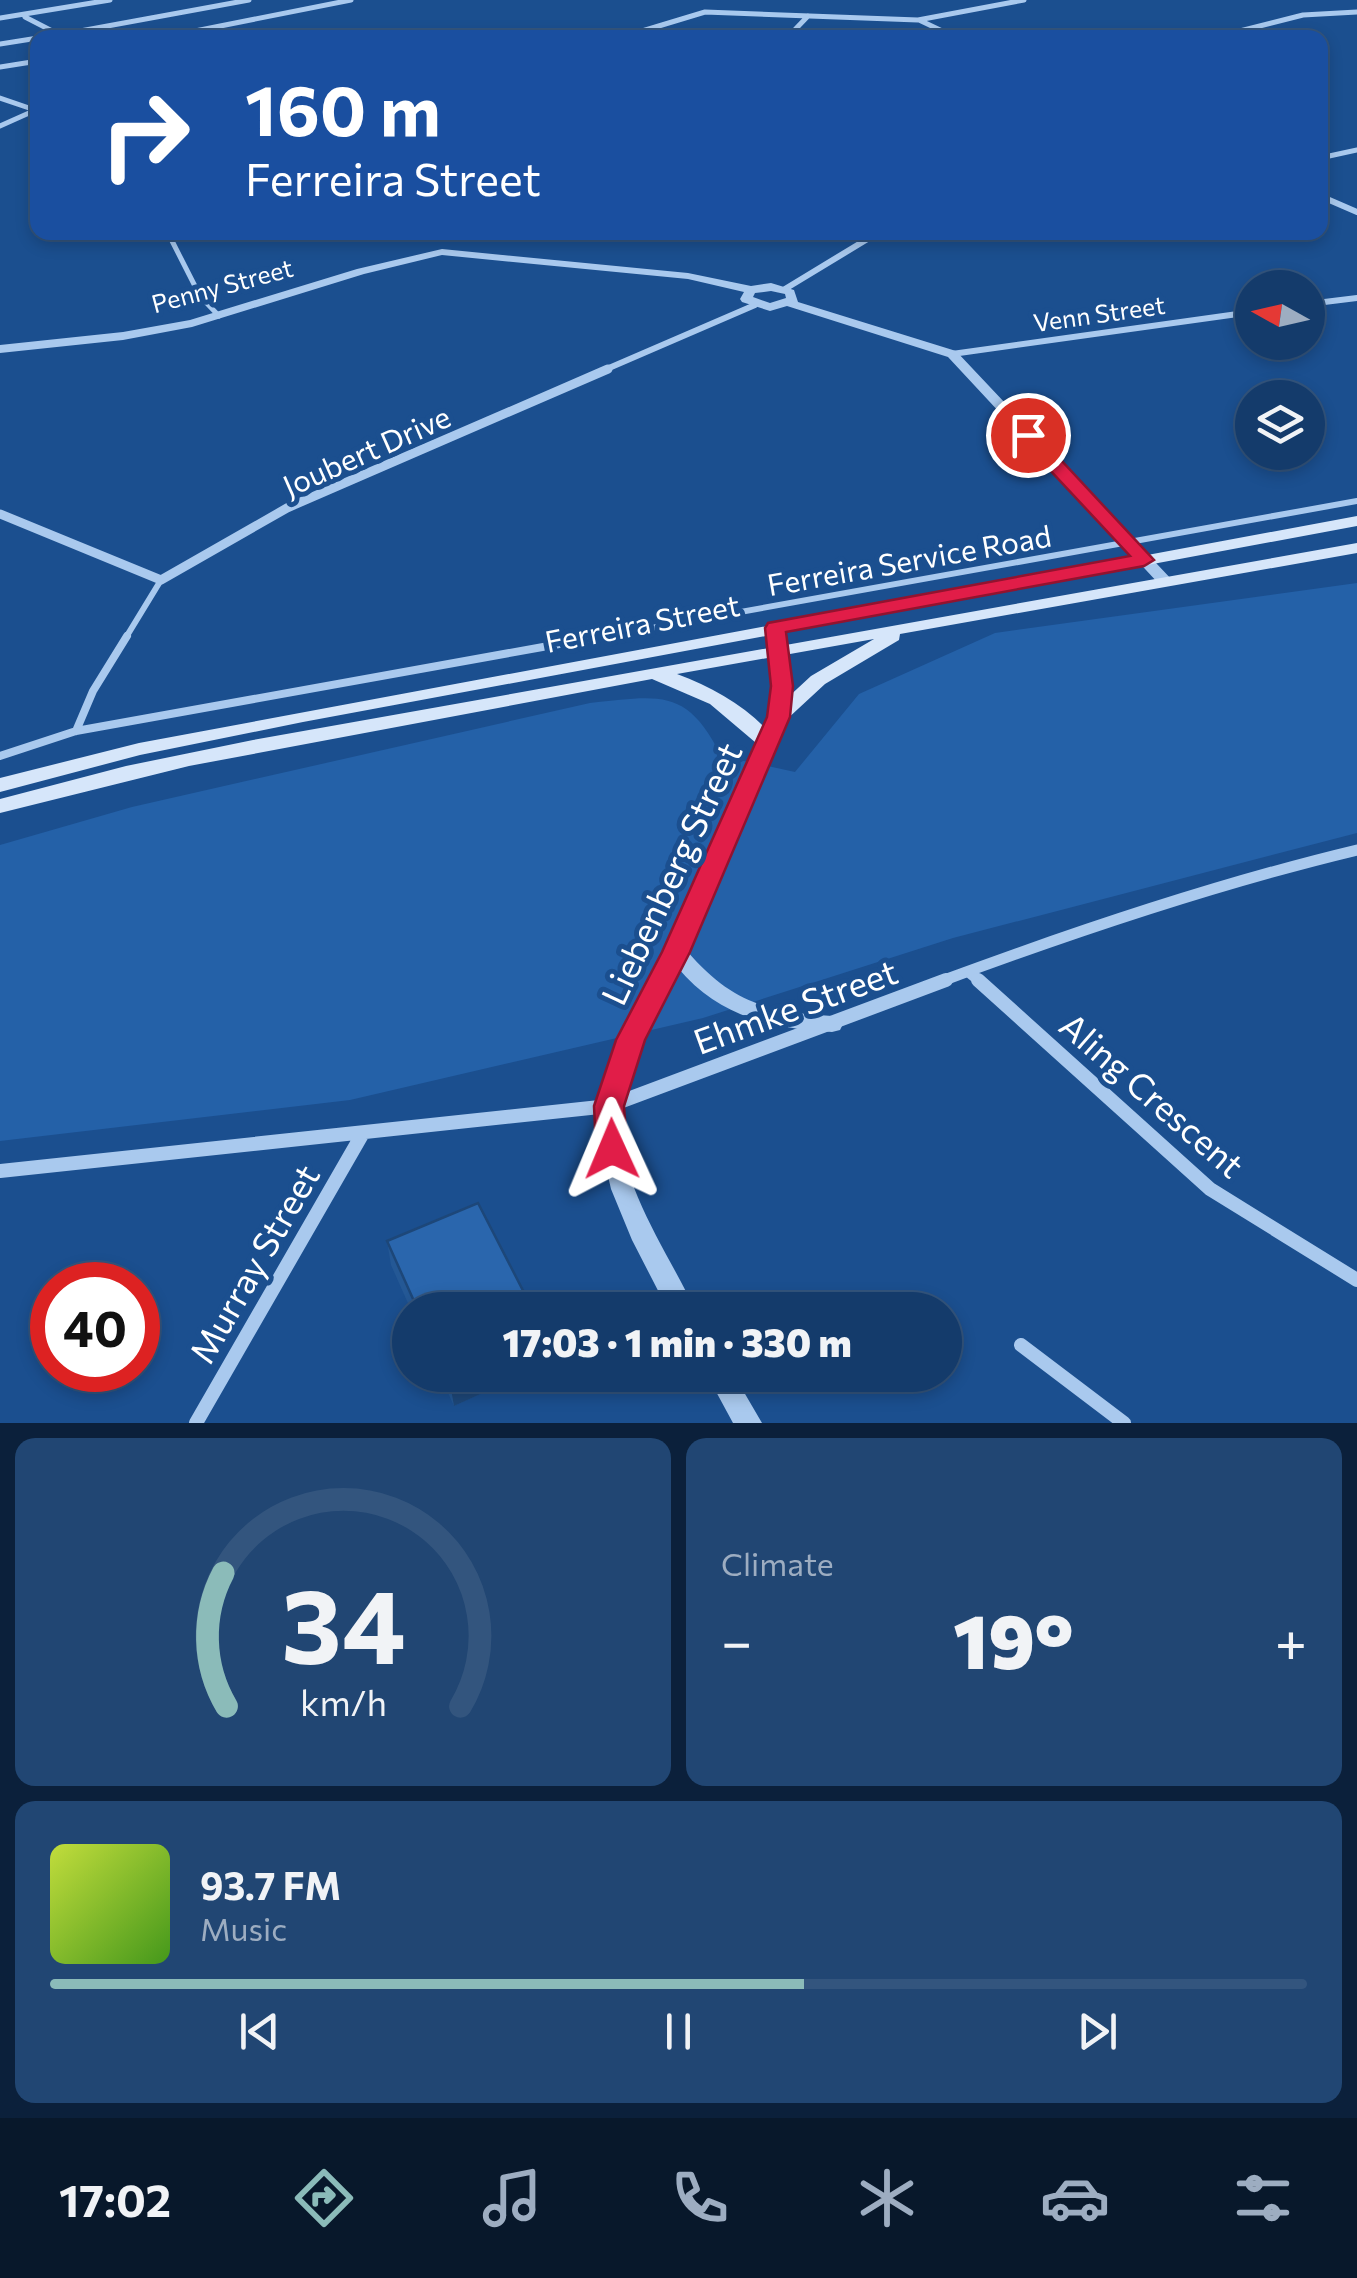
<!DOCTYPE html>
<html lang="en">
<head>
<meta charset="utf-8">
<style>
	body { margin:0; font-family:Commissioner,sans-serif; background:#214673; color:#f1f3f6; height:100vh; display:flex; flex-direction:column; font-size:38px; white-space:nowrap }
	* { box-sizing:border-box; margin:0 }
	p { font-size:32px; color:#9dadc1 }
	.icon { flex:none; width:55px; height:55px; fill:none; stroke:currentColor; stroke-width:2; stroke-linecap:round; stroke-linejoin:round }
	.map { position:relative; height:1423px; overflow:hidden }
	.sheet { display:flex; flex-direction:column; gap:15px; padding:15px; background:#0b203b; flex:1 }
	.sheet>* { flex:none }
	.top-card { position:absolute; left:30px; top:30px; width:1298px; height:210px; border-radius:20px; box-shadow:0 5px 15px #0003,0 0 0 2px #33557e; background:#1a4fa0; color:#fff; overflow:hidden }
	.needle { width:65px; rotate:278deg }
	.fabs { position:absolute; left:1235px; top:270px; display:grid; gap:20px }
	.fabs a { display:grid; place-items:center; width:90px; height:90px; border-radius:50%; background:#143b6b; box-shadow:0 5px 15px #0003,0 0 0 2px #33557e; font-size:50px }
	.speed { position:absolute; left:30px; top:1262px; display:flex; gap:20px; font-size:50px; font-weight:700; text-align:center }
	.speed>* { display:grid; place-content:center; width:130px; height:130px; border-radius:50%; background:#143b6b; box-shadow:0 5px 15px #0003,0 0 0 2px #33557e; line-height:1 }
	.speed .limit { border:15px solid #d22; background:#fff; color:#111 }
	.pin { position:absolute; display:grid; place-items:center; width:85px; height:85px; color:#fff; margin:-42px; border:5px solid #fff; border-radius:50%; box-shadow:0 2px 10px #0007 }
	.me { position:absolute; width:110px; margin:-55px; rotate:359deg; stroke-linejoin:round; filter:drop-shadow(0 0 8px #0008) }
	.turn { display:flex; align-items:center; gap:35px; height:210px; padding:0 50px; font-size:45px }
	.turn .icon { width:130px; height:130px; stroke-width:2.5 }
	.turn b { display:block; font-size:70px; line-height:85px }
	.big { font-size:75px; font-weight:800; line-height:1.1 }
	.sheet .tile { flex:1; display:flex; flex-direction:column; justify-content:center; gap:15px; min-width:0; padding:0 35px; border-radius:20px; background:#214673 }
	.sheet .dial { align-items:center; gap:0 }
	.dial svg { height:260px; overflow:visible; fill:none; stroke:#33557e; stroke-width:7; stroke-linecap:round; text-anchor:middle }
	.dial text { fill:#f1f3f6; stroke:none }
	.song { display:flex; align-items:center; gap:30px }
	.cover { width:120px; height:120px; border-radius:15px; background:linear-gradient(135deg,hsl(70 70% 55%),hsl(100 70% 35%)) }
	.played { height:10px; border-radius:5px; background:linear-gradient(90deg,#8bbbb9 60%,#33557e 60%) }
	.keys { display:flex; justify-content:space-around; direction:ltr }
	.heat { display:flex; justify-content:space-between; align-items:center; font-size:55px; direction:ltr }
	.sheet .tiles { flex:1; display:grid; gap:15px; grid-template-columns:1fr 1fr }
	.tile:last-child { grid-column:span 2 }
	.trip { position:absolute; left:392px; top:1292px; width:570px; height:100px; border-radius:50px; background:#143b6b; box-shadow:0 5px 15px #0003,0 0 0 2px #33557e; font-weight:800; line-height:100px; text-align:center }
	.tab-bar { display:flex; height:160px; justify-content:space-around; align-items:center; background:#08182b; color:#9dadc1 }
	.tab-bar .icon { width:70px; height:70px }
	.tab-bar .active { color:#8bbbb9 }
	.tab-bar b { font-size:45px; color:#f1f3f6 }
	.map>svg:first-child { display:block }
</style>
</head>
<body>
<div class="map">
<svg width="1357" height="1423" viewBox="0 0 1357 1423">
	<rect width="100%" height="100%" fill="#1b4f8f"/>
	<path fill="#2461a8" d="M1357,583V833L953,938L703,1018L350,1100L0,1141V845L132,807L590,703C659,696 687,687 721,756L795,772L859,694L995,633Z"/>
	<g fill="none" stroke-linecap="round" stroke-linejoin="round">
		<path stroke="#a9c9ee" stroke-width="5" d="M168,233L200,296L219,316"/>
		<path stroke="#a9c9ee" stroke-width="6" d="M125,639L161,580
			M590,639L1357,501"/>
		<path stroke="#a9c9ee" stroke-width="8" d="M76,731L93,691L127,636
			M0,756L76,731L604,636"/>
		<path stroke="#a9c9ee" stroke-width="5" d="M25,17L58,34
			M0,18L110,0
			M919,20L957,38
			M42,38L249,0
			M160,38L351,0
			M619,38L705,12L918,20L1024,0
			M787,38L808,16
			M1212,38L1303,15L1357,12
			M0,44L38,38
			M0,67L38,61
			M0,98L35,110
			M0,126L38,109
			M1320,158L1357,150"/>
		<path stroke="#a9c9ee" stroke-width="6" d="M1320,196L1357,212
			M785,289L879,232
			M1308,304L1357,298
			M952,354L1252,312
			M602,371L755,305"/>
		<path stroke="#a9c9ee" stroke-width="9" d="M0,514L161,580L287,508L608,369"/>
		<path stroke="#a9c9ee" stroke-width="11" d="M970,973L981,982
			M939,982C1076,931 1215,884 1357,850"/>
		<path stroke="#a9c9ee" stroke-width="14" d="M978,980L1210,1189L1357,1280
			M0,1171L609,1106L946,980
			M1021,1345L1124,1423
			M196,1423L363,1133"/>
		<path fill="#a9c9ee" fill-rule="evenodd" d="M442,249L688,273L751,286L771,283L794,290L798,302L956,351L1173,581L1165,586L1159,584L948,357L787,306L770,311L742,302L740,299L744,292L688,279L442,255L364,274L192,327L123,340L0,353V345L123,332L190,320L357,269ZM771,291L785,294L786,298L770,303L753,297L755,293Z
			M775,623L783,628L791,686L787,717L753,805L687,951C731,1002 766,1012 832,1016L840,1018L843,1024L840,1030L832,1032C771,1028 719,1017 678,968C657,1008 630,1050 622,1095C609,1173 664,1243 695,1310H668L632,1240L611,1189L599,1137L600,1093L614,1051L721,834L769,717L773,686L767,628Z
			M707,1375H734L762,1423H733Z"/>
		<path fill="#d6e6fa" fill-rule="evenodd" d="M1357,516V526L303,722L140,755L0,792V778L139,743Z
			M1357,543V553L900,634L899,640L825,684L785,721L778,723L768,717L771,713L811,676L874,639L677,674C717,689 753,710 779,744L769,750L762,748L710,704L652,679L189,766L0,813V799L126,766L253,740Z"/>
	</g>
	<path fill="#245895" d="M387,1241L533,1310H411L391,1265Z
		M440,1375H522L454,1406Z"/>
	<path fill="#1d4779" d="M467,1375H522L454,1406L450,1383Z"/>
	<path fill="#2a66ad" stroke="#1d4779" stroke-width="2.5" d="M478,1203L533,1310H418L387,1241Z
		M447,1375H467L450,1383Z"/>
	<path fill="#e11d48" stroke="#92132f" stroke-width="2.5" d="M1028,429L1034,431L1154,560L1144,566L786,632L793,686L790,717L690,952L645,1040L624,1106L627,1149L623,1157L612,1161L601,1157L596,1149L594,1106L616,1040L662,952L767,717L771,686L765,628L768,623L1130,556L1021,439L1019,435Z"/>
	<g text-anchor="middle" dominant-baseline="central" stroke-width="10" stroke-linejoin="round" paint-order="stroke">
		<g font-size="25" fill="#fff" stroke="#1b4f8f">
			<text transform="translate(222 285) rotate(-15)">Penny Street</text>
			<text transform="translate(1099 313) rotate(-8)">Venn Street</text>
		</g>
		<g font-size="30" fill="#fff" stroke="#1b4f8f">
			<text transform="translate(366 450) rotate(-24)">Joubert Drive</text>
			<text transform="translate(909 559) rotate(-10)">Ferreira Service Road</text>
			<text transform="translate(642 622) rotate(-11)">Ferreira Street</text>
		</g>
		<g font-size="35" fill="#fff" stroke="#1b4f8f">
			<text transform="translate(670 873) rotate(-65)">Liebenberg Street</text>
			<text transform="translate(795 1005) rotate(-20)">Ehmke Street</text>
			<text transform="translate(1153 1094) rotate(41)">Aling Crescent</text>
			<text transform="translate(253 1263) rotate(-60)">Murray Street</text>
		</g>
	</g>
</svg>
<div class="fabs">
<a><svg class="needle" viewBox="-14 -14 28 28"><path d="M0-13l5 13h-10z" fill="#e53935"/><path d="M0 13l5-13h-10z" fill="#9dadc1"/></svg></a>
<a><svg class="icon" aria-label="layers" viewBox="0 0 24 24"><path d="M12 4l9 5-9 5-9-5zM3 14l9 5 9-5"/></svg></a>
</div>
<div class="speed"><div class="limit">40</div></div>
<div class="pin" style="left:1028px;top:435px;background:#d93025"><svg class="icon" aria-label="arrive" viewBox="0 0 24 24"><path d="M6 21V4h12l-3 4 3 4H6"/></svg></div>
<svg class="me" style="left:612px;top:1149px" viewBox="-20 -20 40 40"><path d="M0-17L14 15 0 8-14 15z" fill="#e11d48" stroke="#fff" stroke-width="4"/></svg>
<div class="trip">17:03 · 1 min · 330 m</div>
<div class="top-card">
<div class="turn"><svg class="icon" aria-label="right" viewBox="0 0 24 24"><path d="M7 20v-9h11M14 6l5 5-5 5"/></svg><div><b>160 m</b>Ferreira Street</div></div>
</div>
</div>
<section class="sheet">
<div class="tiles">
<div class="tile dial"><svg viewBox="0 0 100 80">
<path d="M14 69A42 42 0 1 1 86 69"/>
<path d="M14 69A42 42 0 0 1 13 28" stroke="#8bbbb9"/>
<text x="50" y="56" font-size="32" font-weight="700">34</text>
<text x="50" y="72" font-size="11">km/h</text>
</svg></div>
<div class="tile"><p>Climate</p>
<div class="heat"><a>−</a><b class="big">19°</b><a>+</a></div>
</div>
<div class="tile">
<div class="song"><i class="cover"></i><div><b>93.7 FM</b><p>Music</p></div></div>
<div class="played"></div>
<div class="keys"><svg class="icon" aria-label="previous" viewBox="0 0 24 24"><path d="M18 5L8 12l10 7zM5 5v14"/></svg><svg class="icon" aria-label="pause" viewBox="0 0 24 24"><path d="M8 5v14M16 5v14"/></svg><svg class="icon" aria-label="next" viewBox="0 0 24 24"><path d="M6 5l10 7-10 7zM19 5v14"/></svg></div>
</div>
</div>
</section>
<nav class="tab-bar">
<b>17:02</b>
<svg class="icon active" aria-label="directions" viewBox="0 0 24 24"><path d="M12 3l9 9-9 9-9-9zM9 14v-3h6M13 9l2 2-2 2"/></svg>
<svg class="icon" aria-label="music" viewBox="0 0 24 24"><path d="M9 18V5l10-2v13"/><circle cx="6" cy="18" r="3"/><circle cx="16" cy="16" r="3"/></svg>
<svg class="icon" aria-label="phone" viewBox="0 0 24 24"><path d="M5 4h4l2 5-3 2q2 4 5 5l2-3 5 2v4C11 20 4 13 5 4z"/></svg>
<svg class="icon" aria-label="climate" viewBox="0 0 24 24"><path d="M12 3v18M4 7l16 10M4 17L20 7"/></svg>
<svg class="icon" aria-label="car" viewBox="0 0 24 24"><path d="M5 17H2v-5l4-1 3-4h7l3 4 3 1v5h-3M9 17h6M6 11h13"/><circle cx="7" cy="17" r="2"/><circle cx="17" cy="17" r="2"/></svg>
<svg class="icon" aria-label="filters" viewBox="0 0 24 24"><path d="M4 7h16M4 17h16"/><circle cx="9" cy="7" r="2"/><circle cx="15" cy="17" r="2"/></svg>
</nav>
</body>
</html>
